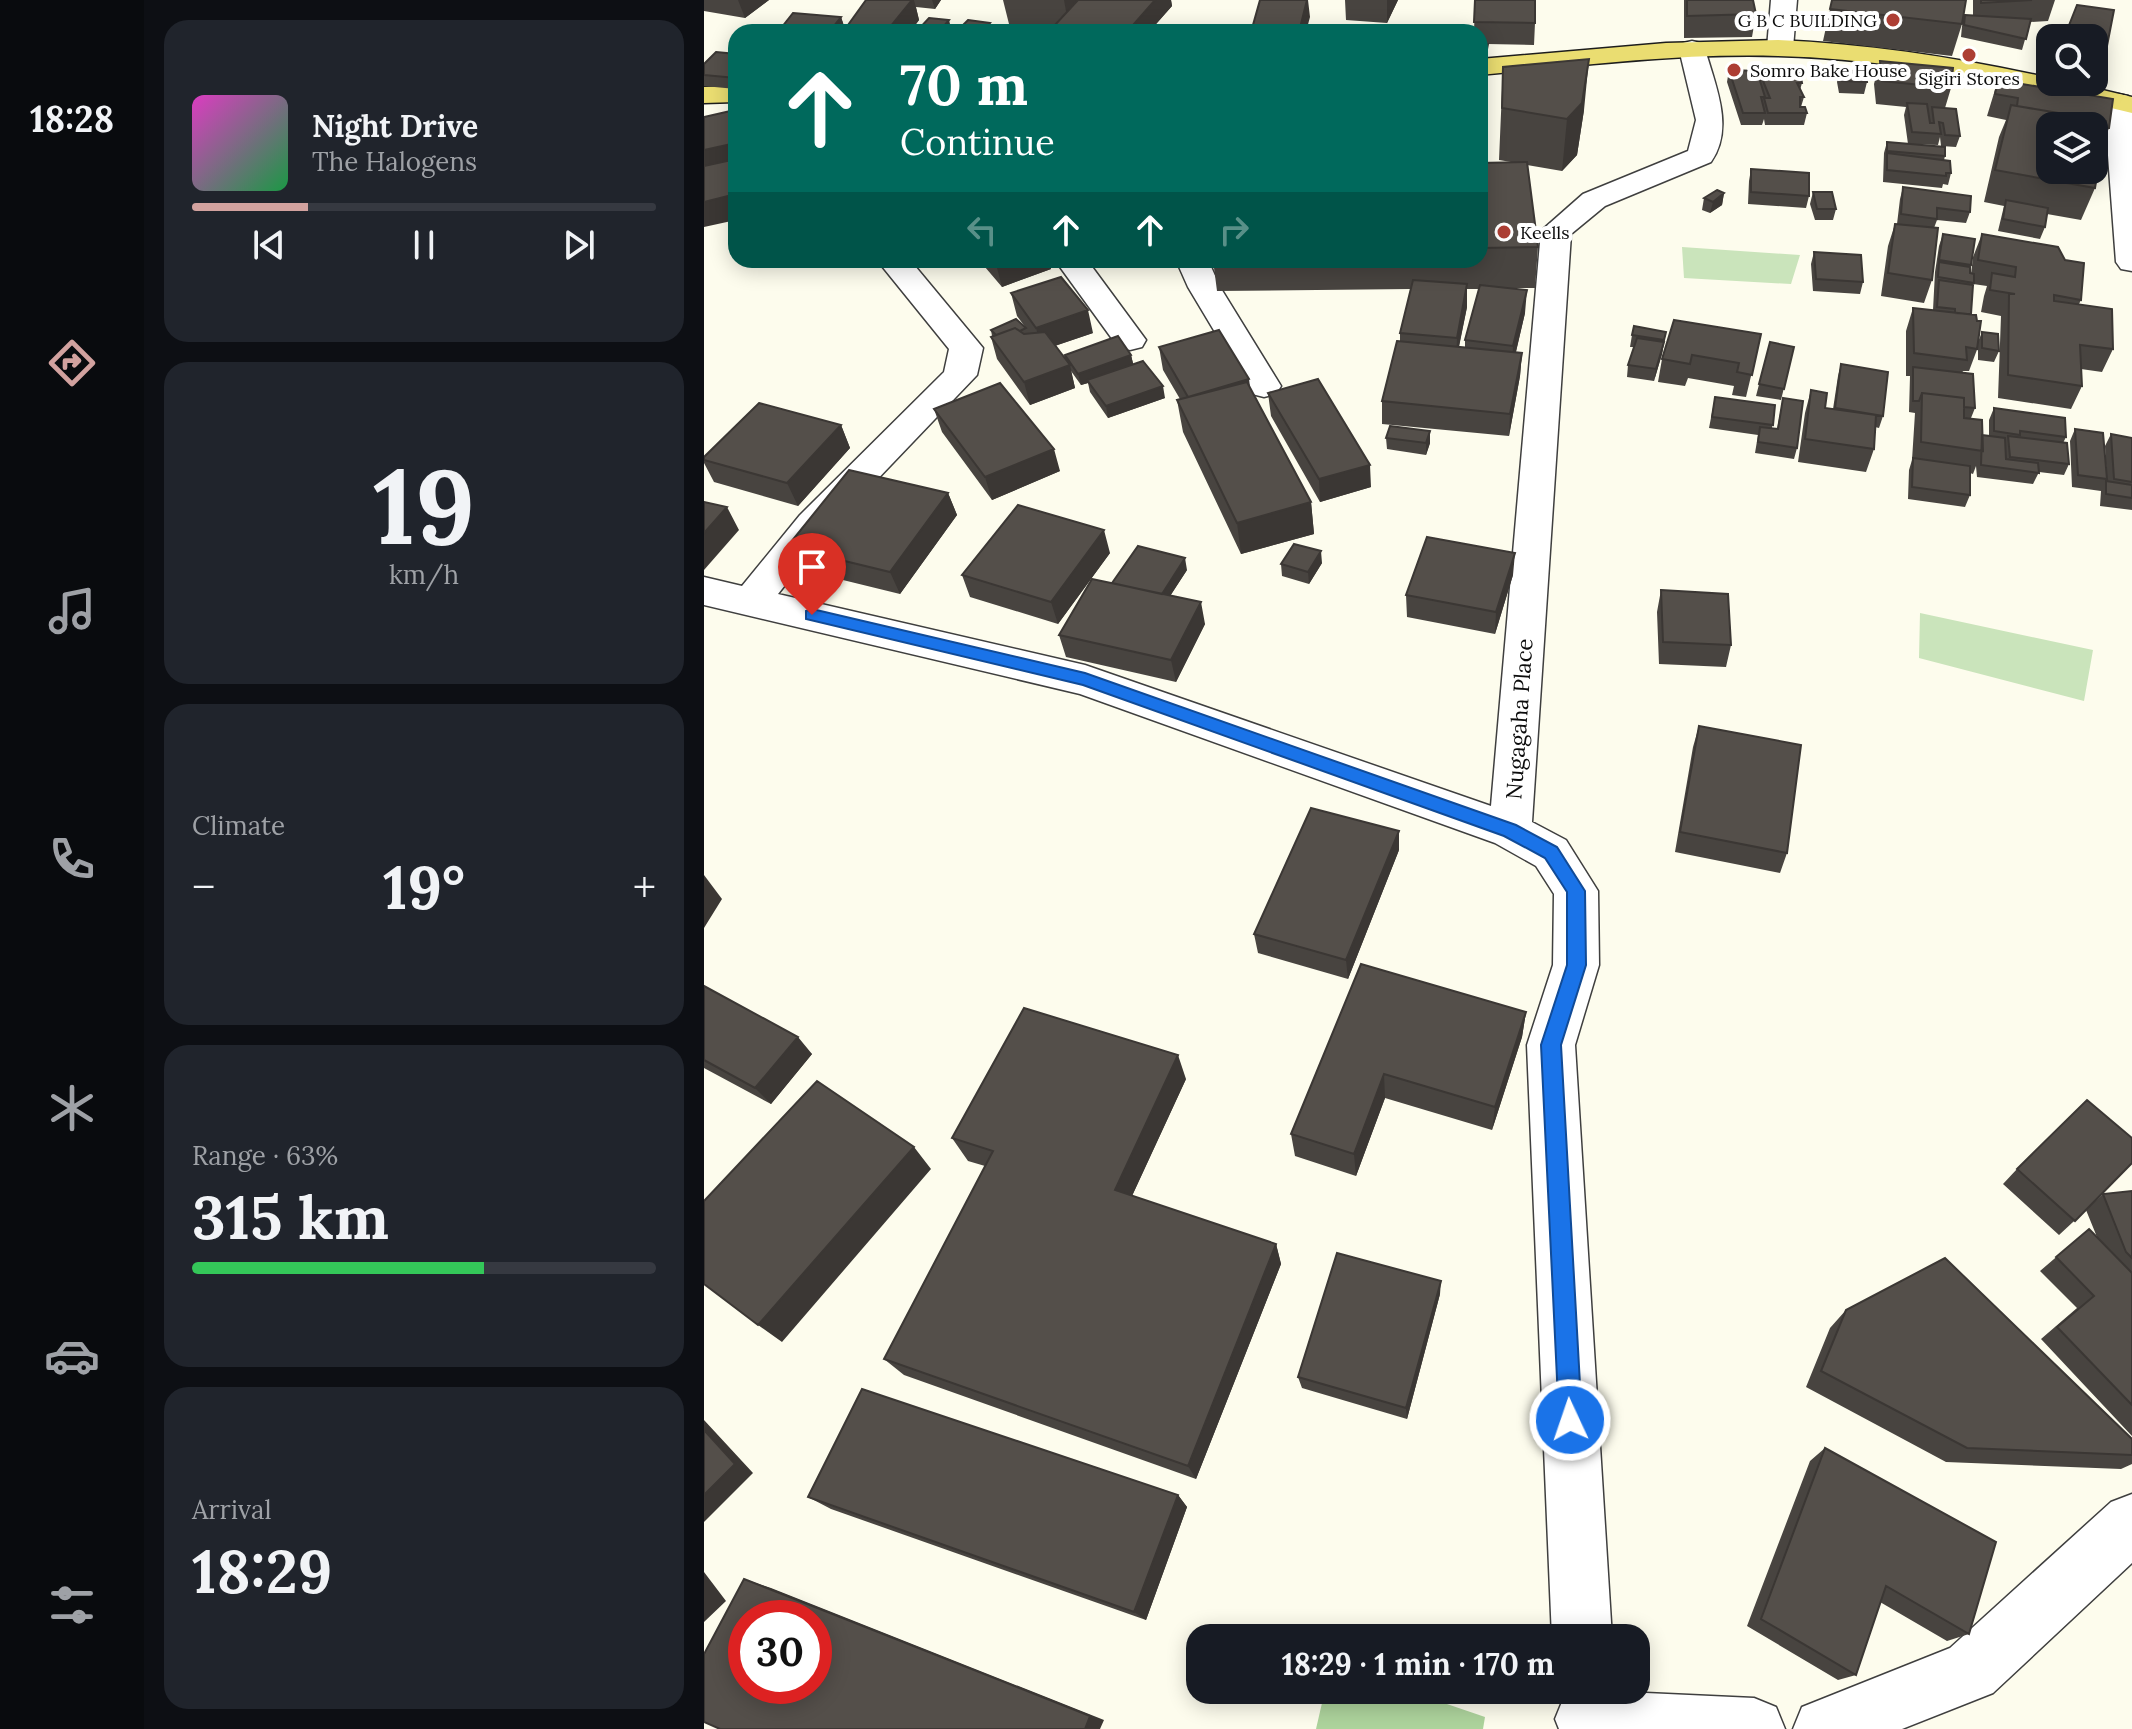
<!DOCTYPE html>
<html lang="en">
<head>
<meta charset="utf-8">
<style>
	body { margin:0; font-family:Lora,serif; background:#20242c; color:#f1f3f6; height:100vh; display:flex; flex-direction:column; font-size:30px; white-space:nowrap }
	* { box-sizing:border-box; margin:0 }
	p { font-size:26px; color:#9ea1a6 }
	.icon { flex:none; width:44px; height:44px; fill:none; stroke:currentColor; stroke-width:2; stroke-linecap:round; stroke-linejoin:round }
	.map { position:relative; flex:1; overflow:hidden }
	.drawer { display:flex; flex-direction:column; gap:20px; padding:20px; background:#0d0f14; width:560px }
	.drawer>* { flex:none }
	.banner { position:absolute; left:24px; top:24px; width:760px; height:244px; border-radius:24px; box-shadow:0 4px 20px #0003; background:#00695c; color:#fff; overflow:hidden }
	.tools { position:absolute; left:1332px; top:24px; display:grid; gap:16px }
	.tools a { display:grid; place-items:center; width:72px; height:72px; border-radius:16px; background:#171b24; box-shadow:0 4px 20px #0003; font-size:40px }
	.speed { position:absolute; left:24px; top:1600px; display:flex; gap:16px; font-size:40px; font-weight:700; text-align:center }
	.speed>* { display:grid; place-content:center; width:104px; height:104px; border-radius:50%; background:#171b24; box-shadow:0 4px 20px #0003; line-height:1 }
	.speed .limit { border:12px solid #d22; background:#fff; color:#111 }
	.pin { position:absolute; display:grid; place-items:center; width:68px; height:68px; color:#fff; margin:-82px -34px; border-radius:50% 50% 50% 0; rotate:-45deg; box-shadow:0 0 8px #0007 }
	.pin .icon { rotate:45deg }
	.me { position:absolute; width:88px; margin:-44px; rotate:357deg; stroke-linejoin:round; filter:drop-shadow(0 0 6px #0008) }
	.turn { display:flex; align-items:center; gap:28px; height:168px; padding:0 40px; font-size:36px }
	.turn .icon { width:104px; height:104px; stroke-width:2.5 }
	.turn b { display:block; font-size:56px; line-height:68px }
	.lanes { display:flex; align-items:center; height:76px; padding:0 40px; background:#0003; justify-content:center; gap:40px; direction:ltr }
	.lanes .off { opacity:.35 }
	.big { font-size:60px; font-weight:700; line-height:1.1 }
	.drawer .tile { flex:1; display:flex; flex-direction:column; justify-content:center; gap:12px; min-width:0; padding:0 28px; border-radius:24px; background:#20242c }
	.drawer .dial { align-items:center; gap:0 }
	.dial b { font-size:104px; line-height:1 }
	.song { display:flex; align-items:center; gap:24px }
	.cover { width:96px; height:96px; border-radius:12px; background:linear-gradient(135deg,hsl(310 70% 55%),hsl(140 70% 35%)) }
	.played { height:8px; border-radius:4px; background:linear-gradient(90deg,#d2a29f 25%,#363941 25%) }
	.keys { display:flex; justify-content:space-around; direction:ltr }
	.heat { display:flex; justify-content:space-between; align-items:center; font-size:44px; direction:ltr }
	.charge { height:12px; border-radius:6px; background:linear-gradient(90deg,#34c759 63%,#363941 0) }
	.trip { position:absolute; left:482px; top:1624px; width:464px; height:80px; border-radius:24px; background:#171b24; box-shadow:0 4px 20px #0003; font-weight:700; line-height:80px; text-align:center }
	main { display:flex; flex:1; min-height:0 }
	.tabs { display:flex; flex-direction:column; width:144px; justify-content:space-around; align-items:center; background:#090b0e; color:#9ea1a6 }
	.tabs .icon { width:56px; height:56px }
	.tabs .selected { color:#d2a29f }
	.tabs b { font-size:36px; color:#f1f3f6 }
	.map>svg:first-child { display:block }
</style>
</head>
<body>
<main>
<nav class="tabs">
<b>18:28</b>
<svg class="icon selected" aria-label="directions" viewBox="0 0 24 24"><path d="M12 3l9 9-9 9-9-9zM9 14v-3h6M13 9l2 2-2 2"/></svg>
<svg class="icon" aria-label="music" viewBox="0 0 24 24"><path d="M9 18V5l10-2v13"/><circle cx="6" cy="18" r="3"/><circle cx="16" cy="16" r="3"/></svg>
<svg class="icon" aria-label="phone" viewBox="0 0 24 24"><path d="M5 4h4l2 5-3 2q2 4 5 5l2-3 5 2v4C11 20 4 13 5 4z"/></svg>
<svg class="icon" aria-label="climate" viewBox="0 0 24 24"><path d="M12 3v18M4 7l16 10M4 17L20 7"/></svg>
<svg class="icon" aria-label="car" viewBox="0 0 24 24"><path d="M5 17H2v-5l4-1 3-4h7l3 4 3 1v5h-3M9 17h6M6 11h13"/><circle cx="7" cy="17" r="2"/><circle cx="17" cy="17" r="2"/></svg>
<svg class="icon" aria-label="filters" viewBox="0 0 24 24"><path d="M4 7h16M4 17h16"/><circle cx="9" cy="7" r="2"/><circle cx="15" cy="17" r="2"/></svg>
</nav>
<section class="drawer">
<div class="tile">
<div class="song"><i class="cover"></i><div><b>Night Drive</b><p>The Halogens</p></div></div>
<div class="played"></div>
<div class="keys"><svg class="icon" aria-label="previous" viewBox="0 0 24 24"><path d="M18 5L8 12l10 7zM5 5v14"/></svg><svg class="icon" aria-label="pause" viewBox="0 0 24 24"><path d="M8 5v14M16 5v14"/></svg><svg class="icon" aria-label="next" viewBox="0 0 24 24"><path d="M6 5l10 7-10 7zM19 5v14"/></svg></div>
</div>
<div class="tile dial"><b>19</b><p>km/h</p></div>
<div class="tile"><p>Climate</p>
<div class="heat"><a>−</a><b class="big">19°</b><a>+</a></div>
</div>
<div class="tile"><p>Range · 63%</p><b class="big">315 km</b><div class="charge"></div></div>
<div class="tile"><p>Arrival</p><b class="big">18:29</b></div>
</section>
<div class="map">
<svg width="1428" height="1729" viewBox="0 0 1428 1729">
	<rect width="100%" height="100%" fill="#fdfced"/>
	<path fill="#cae4bb" d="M978,247L1096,255L1087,284L980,278Z
		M1216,613L1389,650L1380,701L1215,658Z"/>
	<path fill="#add39c" d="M621,1690H702L781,1717L779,1729H612Z"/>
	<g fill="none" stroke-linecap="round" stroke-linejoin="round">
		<defs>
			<path id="minor" d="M1067,0H1093L1089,48L1085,54H1067L1063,48Z
				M988,41L997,43L1001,49C1011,85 1031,128 1007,162L901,206L867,234L828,822L862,840L894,891L895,965L871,1045L908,1638H848L823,1045L849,965L850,894L832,866L791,843L376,694L0,605V577L38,586L96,515L240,372L245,349L173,260H206L279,348L273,375L122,533L74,594L381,665L787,806L837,231L879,194L984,151L992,120L975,49L979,43Z
				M1414,94L1424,96L1428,103V271L1417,269L1412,262L1400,102L1404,96Z
				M351,260H383L442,340L438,347L426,350L414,347Z
				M472,260H504L516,287L577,386L572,394L560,397L548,394L484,287Z
				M1428,1494V1563L1289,1693L1198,1729H1089L1098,1707L1246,1648L1407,1502Z
				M877,1690L1050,1698L1072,1707L1081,1729H855L851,1719L860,1697Z"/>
			<path id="major" d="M1074,40C1166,44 1256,58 1346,78V82H1365L1428,97V113C1312,85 1194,59 1074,56C974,53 875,66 776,75V59L962,43Z
				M32,86V102L0,103V87Z"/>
		</defs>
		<use href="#minor" stroke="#3f3f3f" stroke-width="3"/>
		<use href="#major" stroke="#1d1d1d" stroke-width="3"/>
		<use href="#minor" fill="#fff" fill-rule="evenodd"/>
		<use href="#major" fill="#eadd71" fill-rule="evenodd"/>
	</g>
	<path fill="#484440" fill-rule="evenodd" d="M0,0H65L41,18L0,11Z
		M162,0H237L231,9L212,7L215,20L206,32H74L137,17L141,29Z
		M299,0H467L468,6L445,32H351L350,30L305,24Z
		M641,0H694L683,23L642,20Z
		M771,0L831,23L830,45L784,44L782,83L776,44V32H770Z
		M980,0H1049L1052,14L1048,37L980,38Z
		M1128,0L1258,24L1248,56L1119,41Z
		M1269,0H1351L1344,21L1326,22L1318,50L1257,37L1258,26L1261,15H1269Z
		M1390,38L1403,46L1394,68H1390Z
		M32,54V89L0,86V64Z
		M1176,61L1247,88L1241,108L1256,136L1252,147L1237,146L1236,137L1234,145L1204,144L1200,115L1202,107L1172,104L1170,84Z
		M799,67L880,110L873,155L858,171L823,165L834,247L831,288H811L821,313L812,352L818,353L816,376L805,436L678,424V401L696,341V333L707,289L513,291L509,260H776V163L807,162L795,160ZM763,289H775L761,340V347H755L763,307Z
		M1025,70L1054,75L1055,71L1098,83L1096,90L1100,97L1097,107L1103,113L1100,125H1061L1060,119L1058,125H1037L1023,82Z
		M1136,70L1163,82L1160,94L1135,93L1133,82Z
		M1294,80L1405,128L1398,147L1391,188L1377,220L1343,214L1341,227L1336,239L1294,231L1300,206L1280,202L1295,137L1302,120L1283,116Z
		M1183,142L1241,156L1240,160L1247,173L1244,185L1239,184L1238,188L1179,182L1180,153Z
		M1047,169L1105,196L1102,208L1044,204L1045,181Z
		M1199,187L1266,212L1262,223L1233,220L1230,228L1228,280L1220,303L1177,296L1184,246L1191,224H1193L1196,199Z
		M1109,192L1132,209L1129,220H1111L1106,204Z
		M1020,193L1018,205L1006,213L998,210L1000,198Z
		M1239,234L1267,265L1266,273L1267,274L1269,257L1278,234L1377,300L1375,304L1409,349L1398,372L1377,369L1378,386L1367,409L1294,398L1297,316L1277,312L1280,296L1283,286L1269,284L1267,314L1274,342L1278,332L1295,351L1290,362L1274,360V347L1265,371H1259L1258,373L1271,408L1267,418L1278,435L1285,436V420L1290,408L1362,437L1359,443L1365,464L1360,475L1335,472L1329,484L1273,477L1272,466L1269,474L1266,473V495L1261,507L1204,499L1205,470L1208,460L1211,413L1205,412L1206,376H1202V331L1209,308L1229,310L1231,272L1235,246Z
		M1110,252L1159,282L1156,294L1109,291L1107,264Z
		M202,260H229L210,268Z
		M275,260H344L347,269L298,287Z
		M307,293L389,333L351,346L362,361L361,355H427L429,364L461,398L404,418L386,392L384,383L377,385L367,371L371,388L326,405L293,359L287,337L288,336L287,330L322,328L313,316Z
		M962,332L958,354L950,381L923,377L924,365L930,347H926L928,335Z
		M1057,334L1042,397L1028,395L1030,386L984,378L981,386L954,382L958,359Z
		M1066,342L1090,347L1077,400L1052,396Z
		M455,347L547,390L607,502L610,534L537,554L479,432L473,400L476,399L459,370Z
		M1137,364L1179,416L1175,428L1171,427L1170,449L1162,472L1094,462L1101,413L1107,390L1121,408L1129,409L1134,376Z
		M564,393L667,487L616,502L567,416Z
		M1011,397L1071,405L1068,428L1073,429L1079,398L1093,448L1090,459L1051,453L1054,435L1005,428Z
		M230,409L356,471L288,500L238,432Z
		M137,425L146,448L94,506L10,482L0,463V457Z
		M1371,429L1403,479L1402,481H1403L1401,446L1407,434L1428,438V510L1396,506L1397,491L1368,487L1366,441Z
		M682,438L726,443L722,455L683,449Z
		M244,493L253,515L196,594L94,569L83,547Z
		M406,553L354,624L266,597L258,575Z
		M618,563L605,584L578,576L577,564Z
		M483,570L466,596L501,624L472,682L362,657L355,635L409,583Z
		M809,575L791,634L703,617L702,595Z
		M957,590L1027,645L1022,667L955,664L953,612Z
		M995,726L1083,853L1076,873L971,852L989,747Z
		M695,850L644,979L554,953L550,934Z
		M657,964L822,1012L818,1037L788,1130L681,1098L652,1176L591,1156L587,1134Z
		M0,986L108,1054L67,1104L0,1068Z
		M482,1079L428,1196L572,1244L577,1264L492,1479L200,1375L180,1359L281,1166L264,1161L248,1138Z
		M1313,1169L1388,1204L1399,1194L1428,1191V1436L1337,1339L1373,1308L1336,1271L1385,1229L1393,1237L1382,1210L1355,1235L1299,1184Z
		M736,1294L703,1419L598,1388L594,1377Z
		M1142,1310L1428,1439V1464L1417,1469L1242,1462L1102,1387L1126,1328Z
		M1121,1448L1265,1634L1243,1641L1176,1602L1152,1675L1134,1680L1043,1626L1106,1461Z
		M474,1495L483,1507L442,1620L127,1509L104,1497Z"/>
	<path fill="#3b3734" d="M34,0H65L41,18Z
		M208,0H210L215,20L206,32H188L186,27Z
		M228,0H237L231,9Z
		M360,0H395L365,28Z
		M451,0H467L468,6L445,32H423Z
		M603,0H604L606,17L602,32H595Z
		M683,0H694L683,23Z
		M137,17L142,32H125Z
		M245,20L248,32H235Z
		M286,23L289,32H278Z
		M784,44L782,83L776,118V86Z
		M885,59L880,110L873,155L858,171L863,119Z
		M32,143V168L0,176V150Z
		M1020,193L1018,205L1006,213L1009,202Z
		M32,194V220L0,227V202Z
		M207,260H229L210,268Z
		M303,260H344L347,269L298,287L292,264Z
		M763,284V307L752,360L753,338Z
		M823,290L821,313L808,368L809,346Z
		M384,310L389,333L338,350L332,328Z
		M962,332L958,354L950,381L952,369Z
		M818,353L816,376L805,436L806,414Z
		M427,355L430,367L383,380L384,383L377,385L374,374Z
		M366,365L371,388L326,405L320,382Z
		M545,379L548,402L484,397Z
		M459,386L461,398L404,418L402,406Z
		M137,425L146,448L94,506L83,483Z
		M726,431V443L722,455V443Z
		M350,449L356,471L288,500L281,477Z
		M666,465L667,487L616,502L615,479Z
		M244,493L253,515L196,594L186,572Z
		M607,502L610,534L537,554L533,523Z
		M23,507L35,530L0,570V533Z
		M400,530L406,553L354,624L347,602Z
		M617,551L618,563L605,584L604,572Z
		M811,553L809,575L791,634L792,612Z
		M481,558L483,570L459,607L457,596Z
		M497,602L501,624L472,682L467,660Z
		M695,831V850L644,979L642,960Z
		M0,875L18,899L0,928Z
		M822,1012L818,1037L788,1130L791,1107Z
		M94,1037L108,1054L67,1104L51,1088Z
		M474,1055L482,1079L421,1211L411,1190Z
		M680,1074L681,1098L652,1176L650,1154Z
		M210,1147L227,1169L78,1342L54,1325Z
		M572,1244L577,1264L492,1479L484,1466Z
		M737,1281L736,1294L703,1419L702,1408Z
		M0,1420L49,1473L0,1522Z
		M474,1495L483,1507L442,1620L430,1612Z
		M0,1572L22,1601L0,1622Z
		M40,1579L67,1588L400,1720L396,1729H381Z"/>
	<path fill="#544f4a" stroke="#3b3734" stroke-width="2" fill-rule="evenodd" d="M162,0H208L186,27L199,29L195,32H139Z
		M374,0H451L423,32H388L350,26Z
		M556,0H603L595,32H547Z
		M771,0H831V23L770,22Z
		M983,0H1049L1052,14L983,16Z
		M1128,0H1262L1258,24L1126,9Z
		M1277,0H1328L1277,3Z
		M1373,5L1410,10L1403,46L1390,45V38H1360Z
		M89,13L137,17L125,32H74Z
		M1261,15L1327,19L1322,39L1260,25Z
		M225,18L245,20L235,32H212Z
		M264,20L286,23L278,32H252Z
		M293,30L315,32H292Z
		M776,44H784L776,86Z
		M12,52L32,54V78L0,75V64Z
		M885,59L878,103L863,119L798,108L799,67Z
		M1176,61L1249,68L1247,88L1178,81Z
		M1025,70L1053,71L1061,97H1057L1061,113H1039Z
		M1136,70L1162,72L1163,82L1138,81Z
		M1055,71H1096L1098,83H1093L1100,97H1096V107H1101L1103,113H1064L1060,98H1066Z
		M1294,80L1409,99L1405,128H1401L1402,121L1313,106L1314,98L1291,94Z
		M1203,103L1223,104L1226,123H1230L1228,107L1252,109L1256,136L1241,135L1239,123L1235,122L1237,134L1208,132Z
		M1307,105L1402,121L1391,188L1291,170ZM1346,126H1390V170H1346Z
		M31,110L32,113V143L0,150V117Z
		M1183,142L1241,147V156L1183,151Z
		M1183,153L1246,161L1247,173H1242V176L1183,170Z
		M32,159V194L0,202V166Z
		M823,162L834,247L776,248V163Z
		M1047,169L1105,173V196L1047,192Z
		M1199,187L1267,196L1266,212L1233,208V219L1197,214Z
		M1013,190L1020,193L1009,202L1000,198Z
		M1109,192H1128L1132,209H1113Z
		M1302,200L1344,208L1341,227L1299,219Z
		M1191,224L1234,228L1228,280L1184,273Z
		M1239,234L1271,239L1267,265L1235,260Z
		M1278,234L1354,247L1361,260L1380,263L1377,300L1350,295V301L1408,309L1409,349L1376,345L1378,386L1304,375L1305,294H1311L1286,290L1288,273L1311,277L1312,267L1274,260Z
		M1110,252L1157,255L1159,282L1112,279Z
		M289,260H303L292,264Z
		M1235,262L1266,267V273L1270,274V283L1234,277Z
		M357,277L384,310L332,328L307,293Z
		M709,280L763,284L753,338L696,333Z
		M1235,280L1269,285L1267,314L1251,313V309L1233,307Z
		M776,285L823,290L809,346L761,340Z
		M1209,308L1272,315L1273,321H1277L1273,349L1262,347L1263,360L1210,353Z
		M312,319L322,328L316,331L311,328L292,335L287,330Z
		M970,320L1057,334L1048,375L1033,372L1035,363L988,355L986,364L958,359Z
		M930,326L962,332L960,340L928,335Z
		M311,328L320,334L341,332L366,365L320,382L287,337Z
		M515,330L545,379L484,397L455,347Z
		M1278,332L1294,334L1295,351L1278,348Z
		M414,336L427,355L374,374L361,355Z
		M933,338L960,342L952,369L924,365Z
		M693,341L818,353L806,414L678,401Z
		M1066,342L1090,347L1080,389L1055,384Z
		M439,361L459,386L402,406L383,380Z
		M1137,364L1184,372L1179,416L1131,408Z
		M1209,367L1269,374L1271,408L1260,407V398L1218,393L1215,401H1209Z
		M614,379L666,465L615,479L564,393Z
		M543,382L607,502L533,523L473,400Z
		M296,383L350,449L281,477L230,409Z
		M1107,390L1123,393L1121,408L1172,415L1170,449L1101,439Z
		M1218,393L1260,398V418L1278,420L1279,451L1217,442Z
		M1011,397L1071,405L1069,425L1008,417Z
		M1079,398L1099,401L1093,448L1054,442L1056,427L1074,429Z
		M55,403L137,425L83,483L0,460V457Z
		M1290,408L1361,418L1362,437L1316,431V435L1290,431Z
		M686,426L726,431L722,443L682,438Z
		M1371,429L1399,433L1403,479L1374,475Z
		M1407,434L1428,438V482L1410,479Z
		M1278,435L1301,438L1302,459L1334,463L1335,473L1277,465Z
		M1304,436L1363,443L1365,464L1306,457Z
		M1209,458L1266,466V495L1208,487Z
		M145,470L244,493L186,572L83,547Z
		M1402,481L1428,485V498L1402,494Z
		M0,502L23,507L0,533Z
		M314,505L400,530L347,602L258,575Z
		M723,537L811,553L792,612L702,595Z
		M590,544L617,551L604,572L577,564Z
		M434,546L481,558L458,594L408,583Z
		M388,579L497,602L467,660L355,635Z
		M957,590L1024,594L1027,645L959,642Z
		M995,726L1097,745L1083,853L976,832Z
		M607,808L695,831L642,960L550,934Z
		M657,964L822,1012L791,1107L680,1074L650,1154L587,1134Z
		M0,986L94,1037L51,1088L0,1060Z
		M320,1008L474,1055L411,1190L572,1244L484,1466L180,1359L289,1151L248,1138Z
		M113,1081L210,1147L54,1325L0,1284V1201Z
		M1383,1100L1428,1138V1163L1371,1221L1313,1169Z
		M1428,1191V1258L1422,1252L1399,1194Z
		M1385,1229L1428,1273V1405L1353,1327L1390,1296L1352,1257Z
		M633,1253L737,1281L702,1408L594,1377Z
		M1241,1258L1428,1439V1455L1263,1448L1117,1371L1142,1310Z
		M158,1389L474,1495L430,1612L104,1497Z
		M0,1430L31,1464L0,1495Z
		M1121,1448L1292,1542L1265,1634L1182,1586L1152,1675L1057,1619Z
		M40,1579L386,1716L381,1729H16L0,1722V1654ZM42,1618H110V1686H42Z"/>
	<path fill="#1a73e8" stroke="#114b97" stroke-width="2" d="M108,609L381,673L812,825L853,847L881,891L882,965L857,1045L878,1420L875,1428L866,1431L858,1428L855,1420L837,1045L863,965V892L841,858L800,836L379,685L102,619V611Z"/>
	<g fill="#ad3e34" stroke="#fff" stroke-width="3">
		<circle cx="1189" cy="20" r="8"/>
		<circle cx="1265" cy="55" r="8"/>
		<circle cx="1030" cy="70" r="8"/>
		<circle cx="800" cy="232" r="8"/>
	</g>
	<g text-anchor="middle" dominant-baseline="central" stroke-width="8" stroke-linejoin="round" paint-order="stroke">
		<g font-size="18" fill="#0c0c0c" stroke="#fff" text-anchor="start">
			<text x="1173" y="20" text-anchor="end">G B C BUILDING</text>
			<text x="1046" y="70">Somro Bake House</text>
			<text x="1265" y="78" text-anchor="middle">Sigiri Stores</text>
			<text x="816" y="232">Keells</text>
		</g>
		<g font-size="22" fill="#0c0c0c" stroke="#fff">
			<text transform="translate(815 719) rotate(-86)">Nugagaha Place</text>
		</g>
	</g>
</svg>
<div class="tools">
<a><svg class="icon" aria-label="search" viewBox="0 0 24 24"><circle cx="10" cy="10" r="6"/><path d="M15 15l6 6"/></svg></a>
<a><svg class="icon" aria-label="layers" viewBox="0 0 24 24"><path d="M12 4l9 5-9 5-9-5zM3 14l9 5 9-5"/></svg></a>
</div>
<div class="speed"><div class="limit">30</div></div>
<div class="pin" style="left:108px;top:615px;background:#d93025"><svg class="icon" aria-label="arrive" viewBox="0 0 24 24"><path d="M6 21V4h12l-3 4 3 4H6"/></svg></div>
<svg class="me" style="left:866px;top:1420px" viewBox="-20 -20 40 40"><circle r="17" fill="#1a73e8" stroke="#fff" stroke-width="3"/><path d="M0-11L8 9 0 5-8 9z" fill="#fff"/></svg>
<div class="trip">18:29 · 1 min · 170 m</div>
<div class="banner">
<div class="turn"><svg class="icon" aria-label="ahead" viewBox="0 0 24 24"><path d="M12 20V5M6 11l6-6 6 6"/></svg><div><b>70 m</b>Continue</div></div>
<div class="lanes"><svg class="icon off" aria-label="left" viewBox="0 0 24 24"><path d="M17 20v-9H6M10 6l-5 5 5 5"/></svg><svg class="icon" aria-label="ahead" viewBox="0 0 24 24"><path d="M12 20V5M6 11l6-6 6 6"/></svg><svg class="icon" aria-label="ahead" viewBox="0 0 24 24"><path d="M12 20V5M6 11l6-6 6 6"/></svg><svg class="icon off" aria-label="right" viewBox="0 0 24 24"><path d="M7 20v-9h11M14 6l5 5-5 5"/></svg></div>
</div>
</div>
</main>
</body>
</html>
